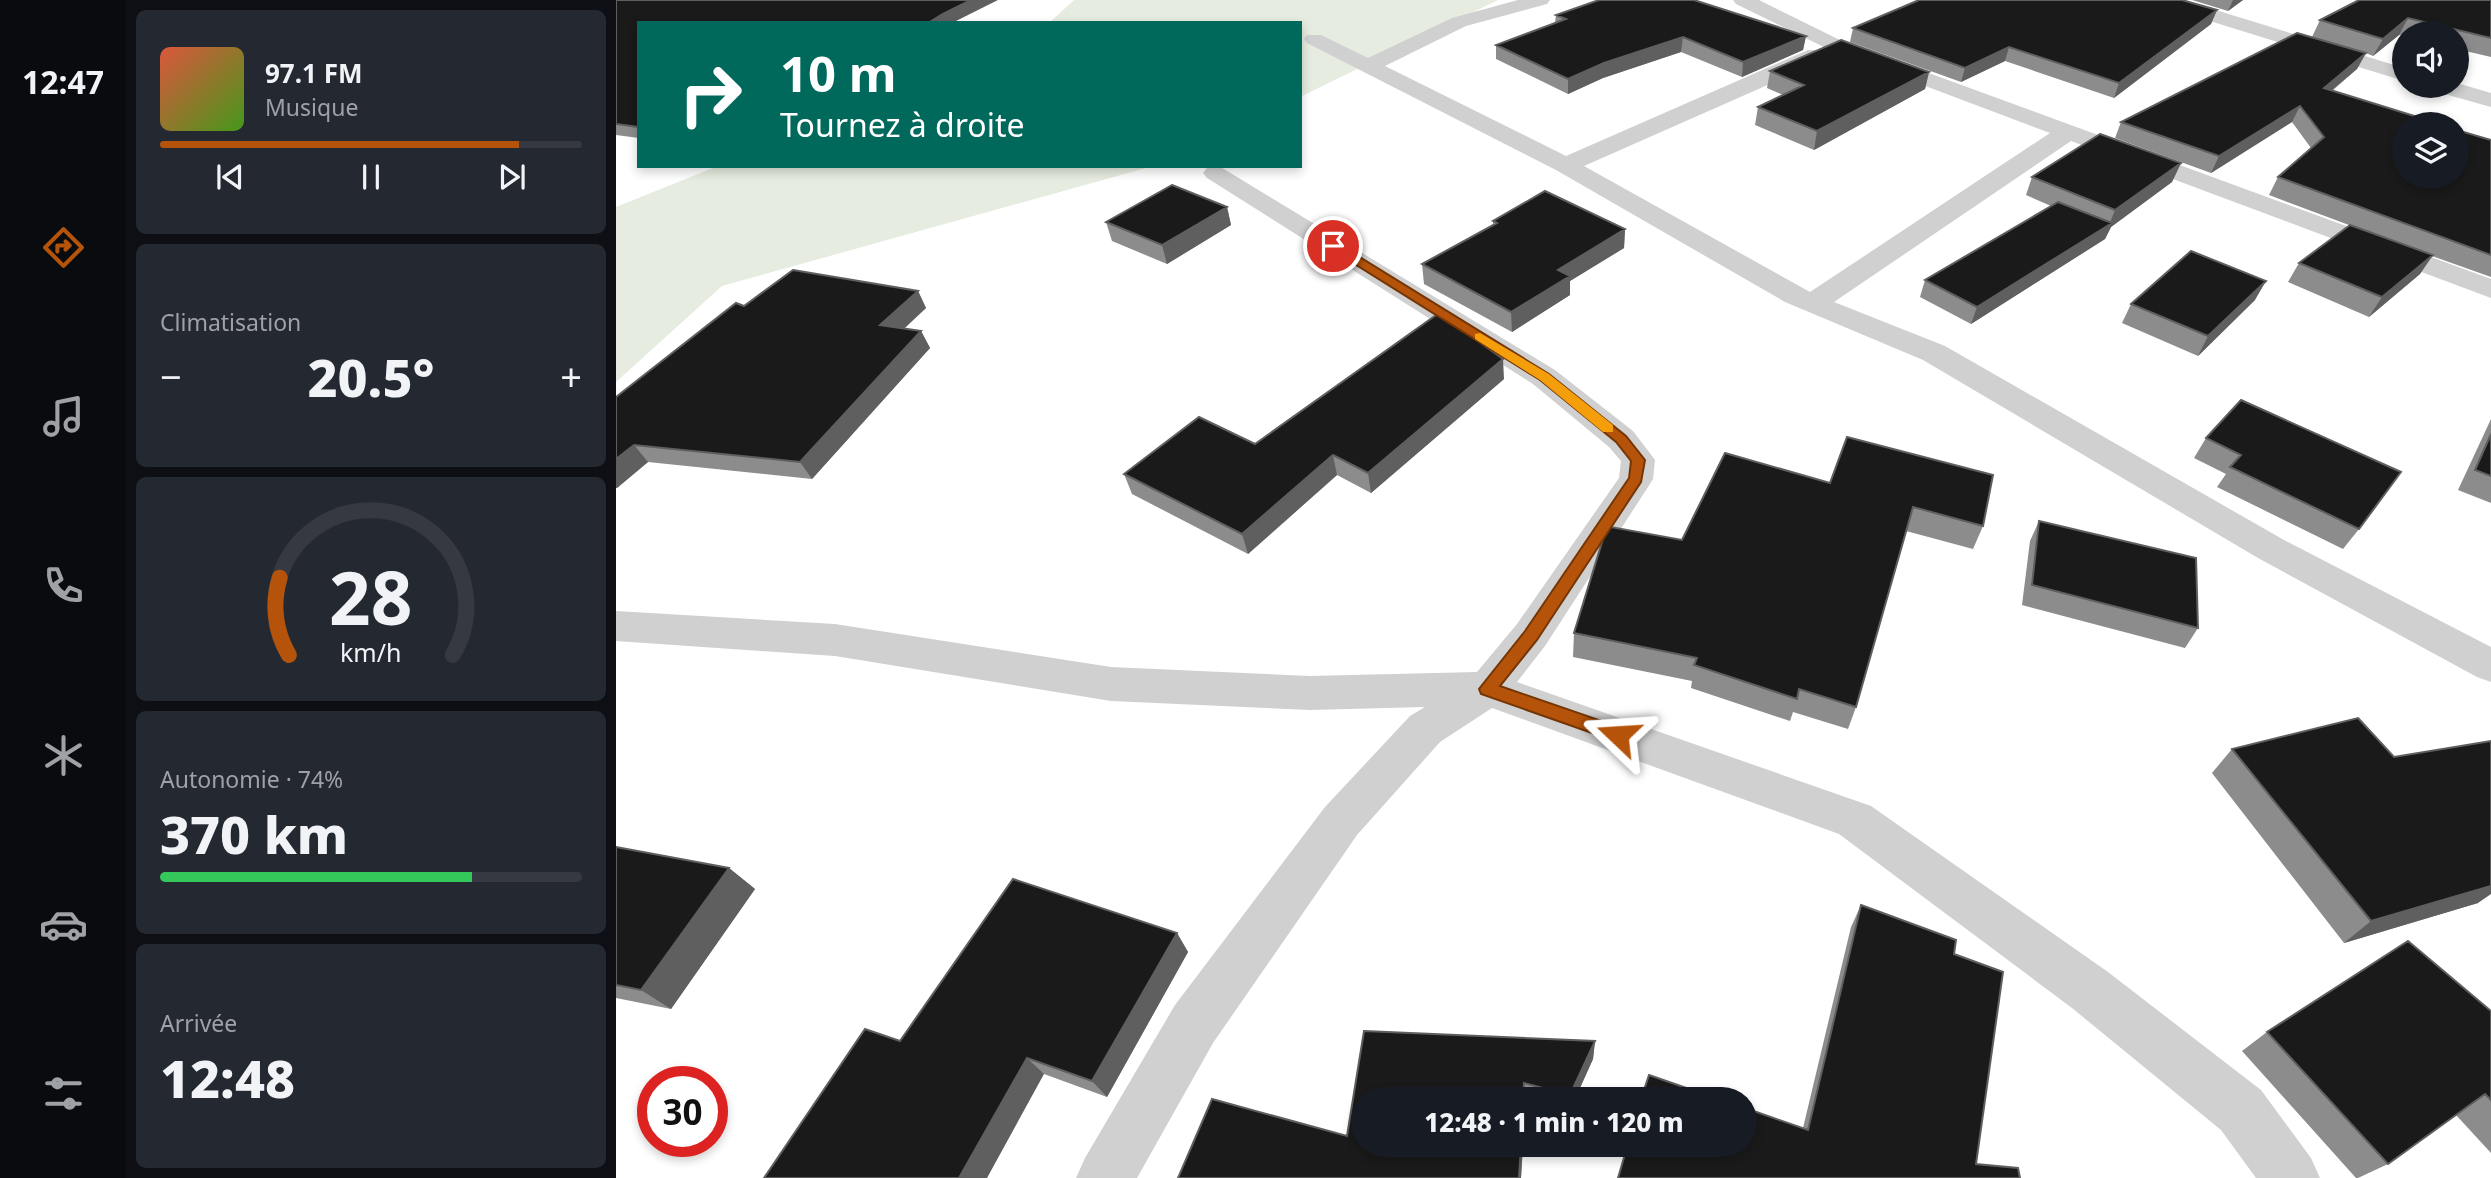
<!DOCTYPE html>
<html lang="fr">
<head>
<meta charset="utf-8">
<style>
	body { margin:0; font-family:"Noto Sans",sans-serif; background:#242831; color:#f1f3f6; height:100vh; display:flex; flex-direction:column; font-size:26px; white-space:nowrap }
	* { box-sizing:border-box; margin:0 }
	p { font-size:23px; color:#9ea1a6 }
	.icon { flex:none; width:38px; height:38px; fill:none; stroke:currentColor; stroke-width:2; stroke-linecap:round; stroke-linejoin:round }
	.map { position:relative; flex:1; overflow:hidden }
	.sheet { display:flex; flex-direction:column; gap:10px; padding:10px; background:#0d0f14; width:490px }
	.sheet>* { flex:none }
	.banner { position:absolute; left:21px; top:21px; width:665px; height:147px; border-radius:0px; box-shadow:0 4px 10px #0003; background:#00695c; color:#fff; overflow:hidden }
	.fabs { position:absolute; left:1776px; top:21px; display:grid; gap:14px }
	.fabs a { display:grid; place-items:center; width:77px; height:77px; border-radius:50%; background:#171b24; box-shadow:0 4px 10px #0003; font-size:35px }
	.speed { position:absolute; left:21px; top:1066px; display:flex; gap:14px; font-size:35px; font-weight:700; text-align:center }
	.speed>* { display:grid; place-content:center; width:91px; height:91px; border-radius:50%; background:#171b24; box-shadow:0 4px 10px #0003; line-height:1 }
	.speed .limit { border:10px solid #d22; background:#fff; color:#111 }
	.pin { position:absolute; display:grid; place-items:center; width:60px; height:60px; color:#fff; margin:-30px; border:4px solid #fff; border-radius:50%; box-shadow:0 2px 7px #0007 }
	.me { position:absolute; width:77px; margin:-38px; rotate:290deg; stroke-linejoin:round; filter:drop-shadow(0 0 5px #0008) }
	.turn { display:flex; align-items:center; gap:24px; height:147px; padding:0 28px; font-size:32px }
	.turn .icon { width:91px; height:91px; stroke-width:2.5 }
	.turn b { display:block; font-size:49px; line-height:60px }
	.big { font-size:52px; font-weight:800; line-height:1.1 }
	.sheet .tile { flex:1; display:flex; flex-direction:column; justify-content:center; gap:10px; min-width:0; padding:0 24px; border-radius:10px; background:#242831 }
	.sheet .dial { align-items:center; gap:0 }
	.dial svg { height:182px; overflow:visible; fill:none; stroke:#363941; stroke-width:7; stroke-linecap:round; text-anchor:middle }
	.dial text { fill:#f1f3f6; stroke:none }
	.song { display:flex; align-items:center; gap:21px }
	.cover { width:84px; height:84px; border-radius:10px; background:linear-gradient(135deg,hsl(10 70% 55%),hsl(100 70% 35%)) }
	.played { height:7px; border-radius:4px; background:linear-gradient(90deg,#b45309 85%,#363941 85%) }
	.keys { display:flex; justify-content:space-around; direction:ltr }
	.heat { display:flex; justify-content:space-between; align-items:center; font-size:38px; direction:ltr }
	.charge { height:10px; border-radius:5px; background:linear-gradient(90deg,#34c759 74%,#363941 0) }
	.trip { position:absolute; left:735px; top:1087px; width:406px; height:70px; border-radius:35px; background:#171b24; box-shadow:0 4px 10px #0003; font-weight:800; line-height:70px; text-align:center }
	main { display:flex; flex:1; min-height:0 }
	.tab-bar { display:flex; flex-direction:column; width:126px; justify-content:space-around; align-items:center; background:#090b0e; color:#9ea1a6 }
	.tab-bar .icon { width:49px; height:49px }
	.tab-bar .selected { color:#b45309 }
	.tab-bar b { font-size:32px; color:#f1f3f6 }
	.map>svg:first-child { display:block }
</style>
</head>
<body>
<main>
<nav class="tab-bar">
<b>12:47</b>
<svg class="icon selected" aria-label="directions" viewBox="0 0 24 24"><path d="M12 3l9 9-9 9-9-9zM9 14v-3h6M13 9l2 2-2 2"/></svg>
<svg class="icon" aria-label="music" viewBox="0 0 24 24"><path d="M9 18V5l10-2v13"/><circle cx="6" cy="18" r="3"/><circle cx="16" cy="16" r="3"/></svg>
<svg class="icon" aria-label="phone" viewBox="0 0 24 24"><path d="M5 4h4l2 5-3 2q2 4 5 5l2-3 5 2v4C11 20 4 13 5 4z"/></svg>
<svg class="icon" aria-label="climate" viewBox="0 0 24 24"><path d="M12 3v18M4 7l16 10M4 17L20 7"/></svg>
<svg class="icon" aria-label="car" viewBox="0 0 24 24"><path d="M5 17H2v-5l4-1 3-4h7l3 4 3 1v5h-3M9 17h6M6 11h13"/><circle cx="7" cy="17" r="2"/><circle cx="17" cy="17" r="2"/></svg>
<svg class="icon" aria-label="filters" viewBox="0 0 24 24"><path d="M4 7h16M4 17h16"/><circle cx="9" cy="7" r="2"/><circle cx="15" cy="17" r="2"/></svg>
</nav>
<section class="sheet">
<div class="tile">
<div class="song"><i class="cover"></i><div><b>97.1 FM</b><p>Musique</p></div></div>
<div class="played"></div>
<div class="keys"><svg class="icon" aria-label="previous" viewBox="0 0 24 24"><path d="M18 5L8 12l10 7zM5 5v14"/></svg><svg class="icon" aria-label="pause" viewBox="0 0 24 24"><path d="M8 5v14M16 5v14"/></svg><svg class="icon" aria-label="next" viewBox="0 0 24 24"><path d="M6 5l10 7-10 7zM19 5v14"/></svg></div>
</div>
<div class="tile"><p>Climatisation</p>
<div class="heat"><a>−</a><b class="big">20.5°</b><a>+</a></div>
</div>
<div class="tile dial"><svg viewBox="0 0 100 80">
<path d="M14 69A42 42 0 1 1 86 69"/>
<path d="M14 69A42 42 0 0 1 10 35" stroke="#b45309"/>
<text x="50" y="56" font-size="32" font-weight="700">28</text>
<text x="50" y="72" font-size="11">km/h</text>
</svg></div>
<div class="tile"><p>Autonomie · 74%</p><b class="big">370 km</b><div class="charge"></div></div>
<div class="tile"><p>Arrivée</p><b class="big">12:48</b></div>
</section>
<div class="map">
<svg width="1875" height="1178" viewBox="0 0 1875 1178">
	<rect width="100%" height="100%" fill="#fff"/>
	<path fill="#e6ecdf" d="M458,0H882L684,97V23H433Z
		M102,166H537L106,286L0,382V207Z"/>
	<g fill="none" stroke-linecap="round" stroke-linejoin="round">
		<path fill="#d0d0d0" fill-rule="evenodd" d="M902,0H934L931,4L850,26L769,66L950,156L1192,50H1208L1211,55L1208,60L968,166L1194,292L1434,133L1214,50L1120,4L1117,0H1143L1228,42L1875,279V298L1455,141L1218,302L1329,346L1668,540L1875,647V682L1861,677L1642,558L1307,360L1169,302L940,170L691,43L688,39L691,35H705L752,58L836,18Z
			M1536,0H1567L1788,68V81L1539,4Z
			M1841,83L1875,93V107L1818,91L1815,86H1841Z
			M603,166L939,370L1017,431L1039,460L1037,479L1032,487L929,646L901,682L1255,806L1492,972L1645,1090L1695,1158L1704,1178H1640L1605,1130L1456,1008L1223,834L876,708L824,742L741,835L597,1043L521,1178H460L469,1158L559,1005L709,807L794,716L809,707L694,710L495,701L219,656L0,641V611L219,624L495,667L694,676L861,672L901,624L1003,478L1005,461L993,447L917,384L591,178L587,173L591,168Z"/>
	</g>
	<path fill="#8c8c8c" d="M0,0L23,23V138L0,135Z
		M1576,0H1627L1612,11Z
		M1875,0V57L1841,49V33H1788V36L1783,35L1757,56L1750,53L1741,69L1716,91L1875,140V277L1816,256L1804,274L1753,317L1672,282L1683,263L1733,225L1653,195L1662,177L1695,148L1676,122L1595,173L1499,138L1505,122L1696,37L1704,20Z
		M1601,10L1595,24L1498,98L1389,61L1345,82L1234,42L1237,28Z
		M940,15L1190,36L1187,50L1126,77L1065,52L987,78L952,94L880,59V45L939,23Z
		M1154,71L1313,72L1309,89L1198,150L1139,125L1142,107L1167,95L1151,88Z
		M1565,163L1556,182L1495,227L1489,239L1355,324L1304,297L1309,280L1435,206L1410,195L1416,177Z
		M611,207L615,225L551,264L496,241L490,222Z
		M877,221L1009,229L1008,248L954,281V295L896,332L808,284L806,264L877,225Z
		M302,291L310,308L288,329L305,331L314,348L196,479L32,462L1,488H0V397L128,306Z
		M1639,300L1582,356L1506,323L1515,304Z
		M888,379L755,493L721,475L632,554L516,494L508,474L639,444Z
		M1625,400L1743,529L1727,549L1601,487L1610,474L1578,458L1590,438Z
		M1875,419V503L1842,490Z
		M1109,453L1367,526L1357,549L1290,531L1240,707L1232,729L1177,712L1174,721L1075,688L1076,681L957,657L958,633L1066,540Z
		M1423,521L1582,628L1569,648L1406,605L1414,541Z
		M1616,749L1862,903L1728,943L1596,773Z
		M0,847L113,868L139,889L55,1009L0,998Z
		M1245,905L1338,954L1360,1164L1002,1178L1187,1128L1235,927Z
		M561,933L572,952L491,1097L428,1074L284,1041Z
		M1875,1011V1153L1840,1115L1772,1164L1742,1178H1740L1626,1051L1651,1032Z
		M748,1031L979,1041L977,1059L959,1099H747V1144H907L905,1178H562L596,1099L731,1136Z"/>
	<path fill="#5f5f5f" d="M355,0H382L336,23H312L327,14Z
		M1617,0H1627L1612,11Z
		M1601,10L1595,24L1498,98L1503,83Z
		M1792,18L1783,35L1757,56L1767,39Z
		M1190,36L1187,50L1126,77L1127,62Z
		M1067,37L1065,52L987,78L952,94V79L988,63Z
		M1393,47L1389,61L1345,82L1349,68Z
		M1750,53L1741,69L1699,104L1708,88Z
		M1313,72L1309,89L1198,150L1201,131Z
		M1684,106L1676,122L1595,173L1603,156Z
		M1565,163L1556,182L1495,227L1489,239L1355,324L1361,307L1493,225L1499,210Z
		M611,207L615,225L551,264L546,245Z
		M1009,229L1008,248L954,281V295L896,332L895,312L942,270Z
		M1817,255L1804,274L1753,317L1766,297Z
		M1650,281L1639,300L1582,356L1592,336Z
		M302,291L310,308L273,342L264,325Z
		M305,331L314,348L196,479L184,462Z
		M887,359L888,379L755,493L752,473Z
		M18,445L32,462L1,488L0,487V459Z
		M717,455L721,475L632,554L626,534Z
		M113,868L139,889L55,1009L25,990Z
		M1875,886V894L1862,903L1728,943L1755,921Z
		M561,933L572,952L491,1097L476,1081Z
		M979,1041L977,1059L959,1099H954V1095Z
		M411,1058L428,1074L371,1178H343Z
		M905,1144H907L905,1178H903Z"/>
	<path fill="#1a1a1a" stroke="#5f5f5f" stroke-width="2" d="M0,0H355L327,14L312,23H23V127L0,124Z
		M983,0H1078L1190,36L1127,62L1067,37L988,63L952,79L880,45L950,19L940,15Z
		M1303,0H1566L1601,10L1503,83L1393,47L1349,68L1237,28Z
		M1743,0H1875V38L1792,18L1767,39L1704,20Z
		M1681,33L1750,53L1708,88L1824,124H1788V177H1841V130L1875,140V255L1662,177L1708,137L1684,106L1603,156L1505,122Z
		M1225,40L1313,72L1201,131L1142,107L1188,85L1154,71Z
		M1484,134L1565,163L1499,210L1416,177Z
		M556,185L611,207L546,245L490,222Z
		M929,191L1009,229L942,270L954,276L895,312L806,264L881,223L877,221Z
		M1442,202L1496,223L1361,307L1309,280Z
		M1734,225L1817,255L1766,297L1683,263Z
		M1575,251L1650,281L1592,336L1515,304Z
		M177,270L302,291L264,325L305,331L184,462L18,445L0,459V397L120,303L128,306Z
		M823,313L887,359L752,473L717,455L626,534L508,474L583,417L639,444Z
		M1625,400L1785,472L1743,529L1614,467L1625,455L1590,438Z
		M1875,434V476L1859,470Z
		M1231,437L1377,475L1367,526L1297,507L1240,707L1183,689L1181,699L1078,665L1081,658L958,633L987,539L995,527L1066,540L1109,453L1214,483Z
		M1423,521L1580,558L1582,628L1416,585Z
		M1742,718L1778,757L1875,741V886L1755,921L1616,749Z
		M0,847L113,868L25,990L0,985Z
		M397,879L561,933L476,1081L411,1058L343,1178H148L249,1029L284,1041Z
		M1245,905L1340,940L1338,954L1387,972L1360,1164L1402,1168L1404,1178H1002L1012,1144H1129V1108L1192,1130Z
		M1792,941L1875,1011V1100L1869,1094L1772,1164L1651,1032Z
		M748,1031L979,1041L954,1095L908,1083L907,1099H747V1144H905L903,1178H562L596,1099L731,1136Z
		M1033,1075L1102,1099H1025Z"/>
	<path fill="#b45309" stroke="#753606" stroke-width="2" d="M713,243H721L933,374L1010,436L1029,460L1025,482L921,640L884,686L1009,729L1011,735L1009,740L1002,742L996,740L865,694L863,689L909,631L1013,478L1015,461L1000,442L924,380L713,248Z"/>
	<path fill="#f59e0b" d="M864,333L933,374L997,425V432H987L924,380L859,339V334Z"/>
</svg>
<div class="fabs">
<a><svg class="icon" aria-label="sound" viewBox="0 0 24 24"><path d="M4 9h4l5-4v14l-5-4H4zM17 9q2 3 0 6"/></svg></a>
<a><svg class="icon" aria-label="layers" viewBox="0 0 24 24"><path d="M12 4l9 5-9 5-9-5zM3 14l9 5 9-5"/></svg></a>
</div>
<div class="speed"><div class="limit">30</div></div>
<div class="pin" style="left:717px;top:246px;background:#d93025"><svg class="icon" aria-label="arrive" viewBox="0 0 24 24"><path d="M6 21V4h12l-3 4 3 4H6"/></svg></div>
<svg class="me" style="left:1002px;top:735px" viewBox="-20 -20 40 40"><path d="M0-17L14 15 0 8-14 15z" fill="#b45309" stroke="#fff" stroke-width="4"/></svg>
<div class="trip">12:48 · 1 min · 120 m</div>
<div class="banner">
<div class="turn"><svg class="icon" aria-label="right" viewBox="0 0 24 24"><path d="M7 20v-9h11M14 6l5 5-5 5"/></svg><div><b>10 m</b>Tournez à droite</div></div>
</div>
</div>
</main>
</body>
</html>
